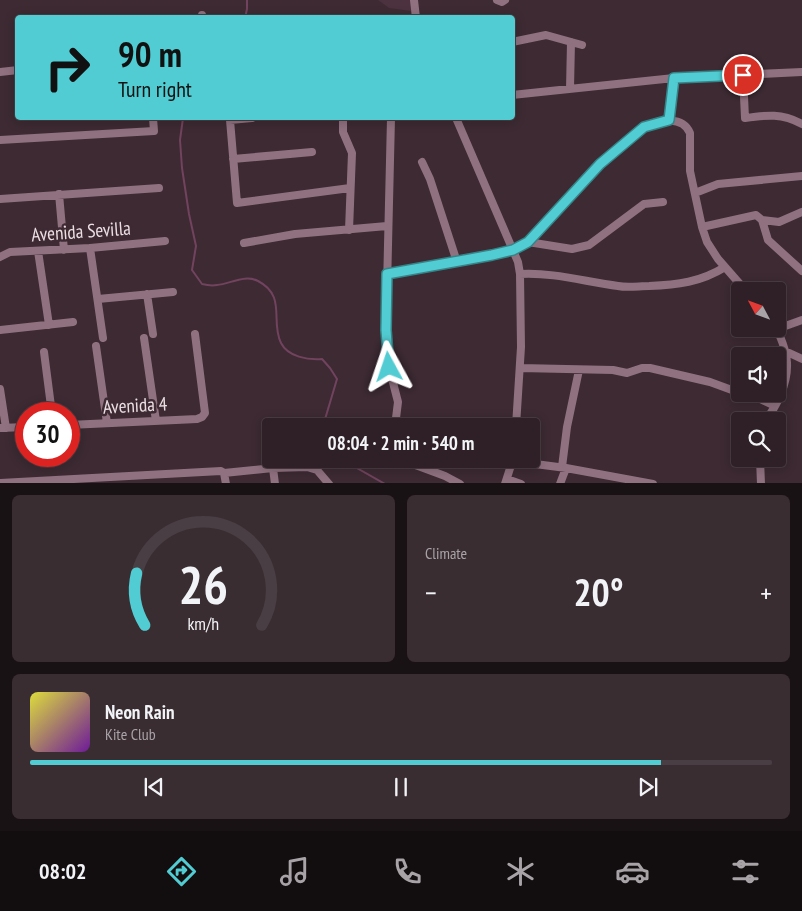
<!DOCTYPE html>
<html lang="en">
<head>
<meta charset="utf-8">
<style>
	body { margin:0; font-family:"PT Sans Narrow",sans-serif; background:#3a2d32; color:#f1f3f6; height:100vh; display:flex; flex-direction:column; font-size:19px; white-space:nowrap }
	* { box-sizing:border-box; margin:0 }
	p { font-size:16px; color:#a7a3a7 }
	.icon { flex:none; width:28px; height:28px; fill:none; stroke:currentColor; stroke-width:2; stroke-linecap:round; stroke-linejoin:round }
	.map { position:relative; height:483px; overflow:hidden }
	.sheet { display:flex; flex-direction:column; gap:12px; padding:12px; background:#191215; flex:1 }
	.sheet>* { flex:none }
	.top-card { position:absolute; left:15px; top:15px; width:500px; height:105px; border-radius:5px; box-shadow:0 2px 12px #0003,0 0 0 1px #493e43; background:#51ccd2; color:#111; overflow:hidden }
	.needle { width:32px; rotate:311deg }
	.controls { position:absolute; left:731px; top:282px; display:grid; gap:10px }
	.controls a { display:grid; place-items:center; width:55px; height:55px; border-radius:5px; background:#2e2026; box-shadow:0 2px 12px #0003,0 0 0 1px #493e43; font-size:25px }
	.speed { position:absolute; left:15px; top:402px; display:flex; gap:10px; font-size:25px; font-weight:700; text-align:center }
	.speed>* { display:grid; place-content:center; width:65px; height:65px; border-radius:50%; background:#2e2026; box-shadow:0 2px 12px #0003,0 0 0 1px #493e43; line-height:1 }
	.speed .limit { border:8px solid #d22; background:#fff; color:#111 }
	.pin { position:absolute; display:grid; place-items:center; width:42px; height:42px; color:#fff; margin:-21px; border:2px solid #fff; border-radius:50%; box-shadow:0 1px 5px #0007 }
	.me { position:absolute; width:55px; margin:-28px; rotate:355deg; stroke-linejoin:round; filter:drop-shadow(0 0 4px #0008) }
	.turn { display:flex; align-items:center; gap:18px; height:105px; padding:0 20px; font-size:22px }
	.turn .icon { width:65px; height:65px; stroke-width:2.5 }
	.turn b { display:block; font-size:35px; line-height:42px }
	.big { font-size:38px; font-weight:700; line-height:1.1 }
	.sheet .card { flex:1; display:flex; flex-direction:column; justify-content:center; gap:8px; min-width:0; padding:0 18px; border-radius:8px; background:#3a2d32 }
	.sheet .dial { align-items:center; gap:0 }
	.dial svg { height:130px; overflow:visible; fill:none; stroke:#493e43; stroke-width:7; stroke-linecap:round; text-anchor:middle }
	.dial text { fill:#f1f3f6; stroke:none }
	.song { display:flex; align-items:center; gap:15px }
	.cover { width:60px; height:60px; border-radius:8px; background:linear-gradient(135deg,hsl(60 70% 55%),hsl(280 70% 35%)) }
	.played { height:5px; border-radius:2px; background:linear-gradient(90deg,#51ccd2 85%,#493e43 85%) }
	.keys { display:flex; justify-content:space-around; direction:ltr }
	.heat { display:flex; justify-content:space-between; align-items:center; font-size:28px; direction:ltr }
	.sheet .tiles { flex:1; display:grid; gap:12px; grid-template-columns:1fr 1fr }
	.card:last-child { grid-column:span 2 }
	.trip { position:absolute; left:262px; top:418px; width:278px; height:50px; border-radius:5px; background:#2e2026; box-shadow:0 2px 12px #0003,0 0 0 1px #493e43; font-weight:700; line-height:50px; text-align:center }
	.dock { display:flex; height:80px; justify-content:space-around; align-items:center; background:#120d0f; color:#a7a3a7 }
	.dock .icon { width:35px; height:35px }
	.dock .selected { color:#51ccd2 }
	.dock b { font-size:22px; color:#f1f3f6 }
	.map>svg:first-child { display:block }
</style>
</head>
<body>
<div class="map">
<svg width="802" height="484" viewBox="0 0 802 484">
	<rect width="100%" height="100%" fill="#3d2a33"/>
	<path fill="#4b323e" d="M378,0H411V11L389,8Z"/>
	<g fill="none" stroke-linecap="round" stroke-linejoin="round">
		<path stroke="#71435e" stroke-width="2" d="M245,18L247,9V0
			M183,118L180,140L182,168L189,214L196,246L192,270L202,284C206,285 212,286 217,285C230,284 245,274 258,281C287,296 270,321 281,343C288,357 308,360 322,359L330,368L337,379L323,426
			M341,459L385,484"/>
		<path stroke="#90717f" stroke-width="8" d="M414,0L416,18
			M497,0L502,2L505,0
			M202,15V18
			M512,42L546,35L582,45
			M0,72L18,70
			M743,75L745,118C767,115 782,113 802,124
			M570,89L571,42
			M512,95L674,78L802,72
			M252,118L230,120L237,203L350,188
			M343,118V132L352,153L349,230
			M391,118L386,330L389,367L398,402L395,426
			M456,118L518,262L520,274L521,347L516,426
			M669,120L674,78
			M0,140L154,131L153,118
			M233,159L312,152
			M422,162L430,179L457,262
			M695,193L718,184L802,176
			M59,194L64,250
			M0,199L159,188
			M762,220L779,222L802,212
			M702,227L756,215L762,220L768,240L802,271
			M528,242L572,249L589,245L644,204L663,202
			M244,243L295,234L387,226
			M90,248L103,338
			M38,251L49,325
			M0,257L10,252L90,248L165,241
			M387,274L492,255L513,250L528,242C558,209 587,174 622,146C630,139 637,131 646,126C659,119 683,116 690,133V171L702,227L707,242L718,259L746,291
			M520,274C553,272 586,282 618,286C628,288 639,286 649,286C677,285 701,282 725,267
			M147,294L153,334
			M98,299L173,292
			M777,329L802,320
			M0,330L73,322
			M144,338L156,421
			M96,346L107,423
			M785,351L802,359
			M44,352L52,414
			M520,368L613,370L627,373L642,368H650L710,382L740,393
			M0,389L6,428
			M742,394L754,396L775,406
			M765,421C777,406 788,383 787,363C787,351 781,339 777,329
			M69,425L197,419L202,417L205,413L195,334
			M0,428L26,427
			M407,459L410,463L445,476L460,484
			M760,459L761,484
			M512,461L566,468L653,484
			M562,467L567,427L579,370
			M273,468L275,484
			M224,473L226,484
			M507,479L521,484
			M0,483L221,471L224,473L273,468L307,467L317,470L329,484
			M505,484L513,459
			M560,484L566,468"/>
	</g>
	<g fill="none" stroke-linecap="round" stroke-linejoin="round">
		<defs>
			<path id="route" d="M389,367L386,330L387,274L492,255L513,250L528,242L600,164L644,127L669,120L674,78L743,75"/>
		</defs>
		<use href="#route" stroke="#358588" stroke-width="12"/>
		<use href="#route" stroke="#51ccd2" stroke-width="9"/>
	</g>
	<g text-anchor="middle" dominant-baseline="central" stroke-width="5" stroke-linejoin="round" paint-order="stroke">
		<g font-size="19" fill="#ecdfe4" stroke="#3d2a33">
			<text transform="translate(81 231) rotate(-4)">Avenida Sevilla</text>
			<text transform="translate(135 405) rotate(-3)">Avenida 4</text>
		</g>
	</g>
</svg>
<div class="controls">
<a><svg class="needle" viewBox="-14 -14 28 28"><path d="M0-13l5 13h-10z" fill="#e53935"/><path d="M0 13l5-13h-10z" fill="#a7a3a7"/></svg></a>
<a><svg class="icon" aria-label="sound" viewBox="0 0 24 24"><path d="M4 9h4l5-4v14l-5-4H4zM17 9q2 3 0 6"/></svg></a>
<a><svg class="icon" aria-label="search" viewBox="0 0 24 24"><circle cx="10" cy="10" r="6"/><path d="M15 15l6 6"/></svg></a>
</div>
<div class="speed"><div class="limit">30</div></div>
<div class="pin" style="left:743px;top:75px;background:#d93025"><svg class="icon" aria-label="arrive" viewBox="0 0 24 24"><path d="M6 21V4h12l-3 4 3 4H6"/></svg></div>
<svg class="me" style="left:389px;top:367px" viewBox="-20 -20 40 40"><path d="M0-17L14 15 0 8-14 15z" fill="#51ccd2" stroke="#fff" stroke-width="4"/></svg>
<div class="trip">08:04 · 2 min · 540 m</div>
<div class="top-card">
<div class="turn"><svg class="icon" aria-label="right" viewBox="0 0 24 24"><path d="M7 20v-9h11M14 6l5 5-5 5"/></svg><div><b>90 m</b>Turn right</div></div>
</div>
</div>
<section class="sheet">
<div class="tiles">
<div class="card dial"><svg viewBox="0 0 100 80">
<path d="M14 69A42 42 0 1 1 86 69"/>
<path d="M14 69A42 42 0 0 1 9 37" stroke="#51ccd2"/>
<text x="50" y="56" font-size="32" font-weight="700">26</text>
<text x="50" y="72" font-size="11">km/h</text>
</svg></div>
<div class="card"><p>Climate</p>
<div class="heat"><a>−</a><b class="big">20°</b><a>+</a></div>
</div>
<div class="card">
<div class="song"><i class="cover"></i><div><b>Neon Rain</b><p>Kite Club</p></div></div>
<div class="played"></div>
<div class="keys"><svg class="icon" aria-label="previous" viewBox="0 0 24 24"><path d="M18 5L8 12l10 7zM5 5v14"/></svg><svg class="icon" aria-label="pause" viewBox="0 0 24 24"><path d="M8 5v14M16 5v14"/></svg><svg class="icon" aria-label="next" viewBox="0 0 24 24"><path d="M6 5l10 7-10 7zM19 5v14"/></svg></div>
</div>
</div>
</section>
<nav class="dock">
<b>08:02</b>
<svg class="icon selected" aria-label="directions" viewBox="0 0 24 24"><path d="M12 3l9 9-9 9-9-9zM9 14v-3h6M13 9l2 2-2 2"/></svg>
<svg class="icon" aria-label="music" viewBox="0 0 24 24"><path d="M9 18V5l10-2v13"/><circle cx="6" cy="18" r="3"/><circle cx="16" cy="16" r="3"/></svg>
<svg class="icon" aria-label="phone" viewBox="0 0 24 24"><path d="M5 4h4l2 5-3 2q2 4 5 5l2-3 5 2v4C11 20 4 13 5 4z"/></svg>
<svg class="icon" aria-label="climate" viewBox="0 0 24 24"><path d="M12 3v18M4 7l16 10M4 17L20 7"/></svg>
<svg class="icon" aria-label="car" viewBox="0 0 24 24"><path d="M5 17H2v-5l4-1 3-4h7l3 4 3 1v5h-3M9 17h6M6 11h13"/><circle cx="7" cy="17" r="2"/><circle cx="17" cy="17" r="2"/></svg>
<svg class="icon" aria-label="filters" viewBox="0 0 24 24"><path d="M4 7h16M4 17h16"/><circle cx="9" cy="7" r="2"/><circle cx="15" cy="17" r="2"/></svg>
</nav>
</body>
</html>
